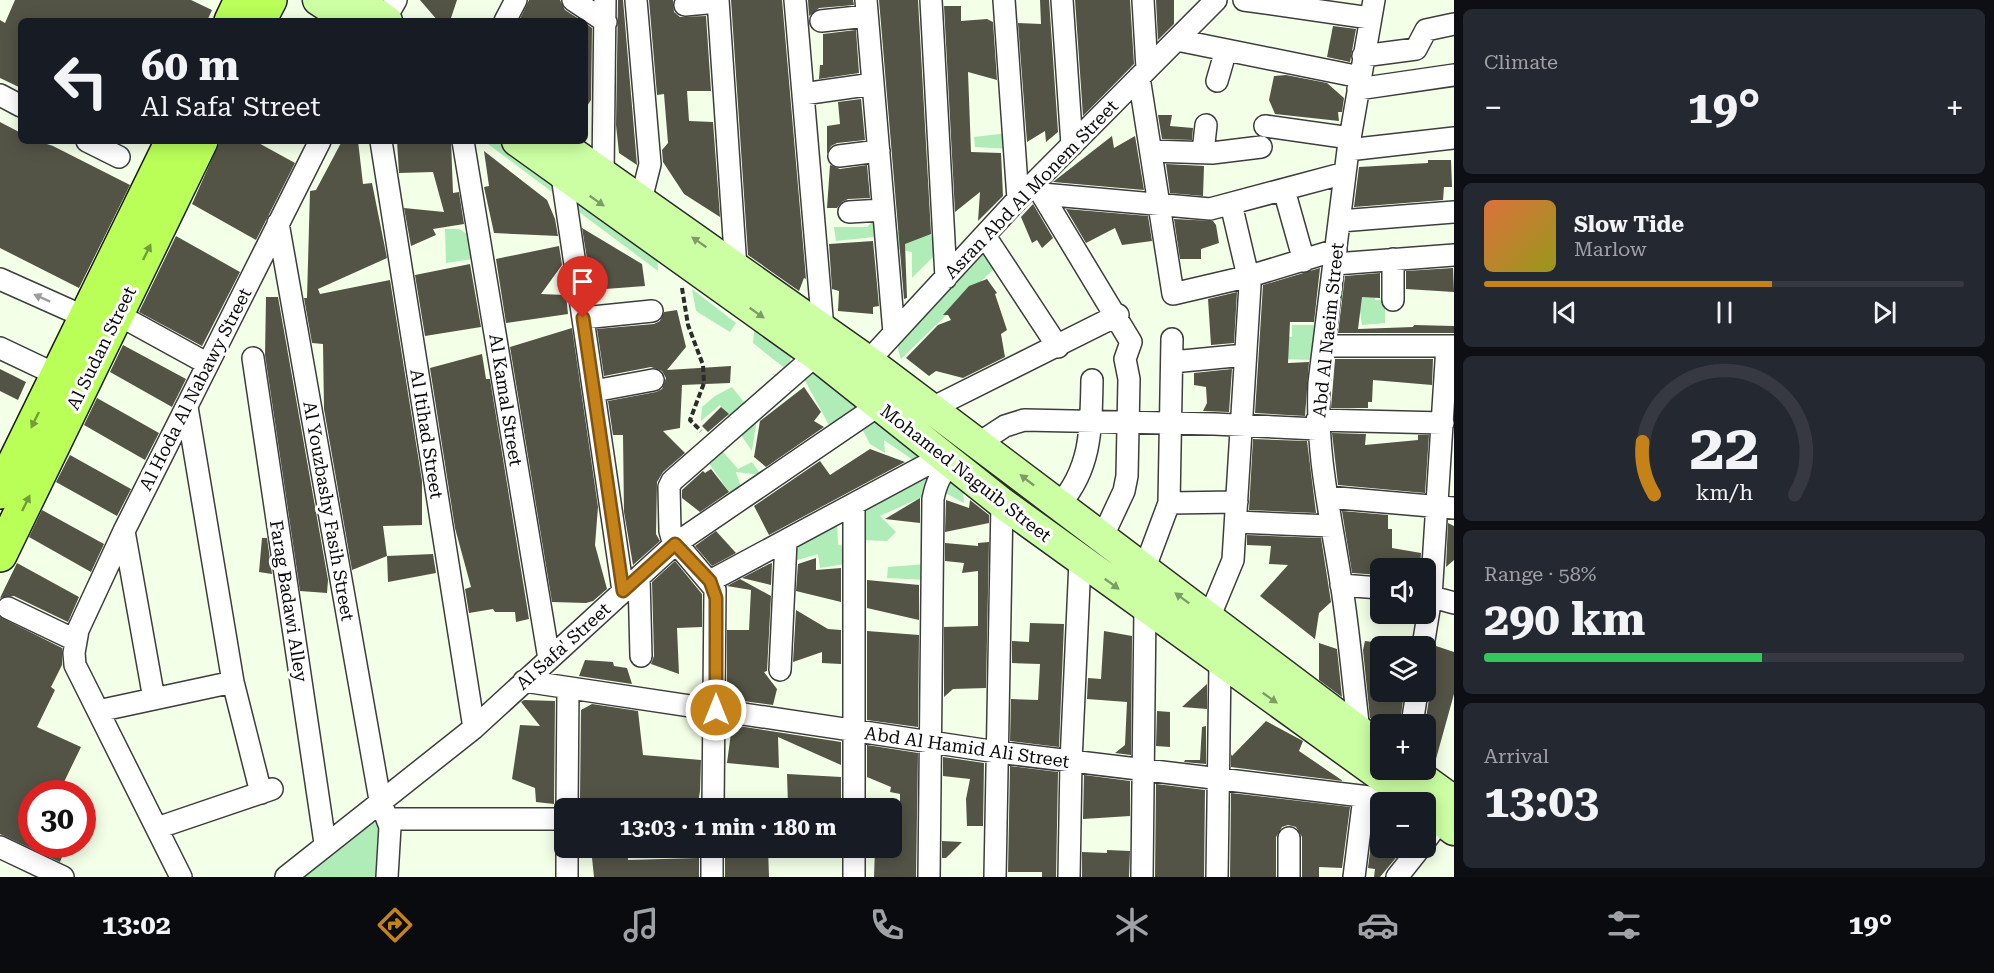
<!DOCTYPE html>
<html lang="en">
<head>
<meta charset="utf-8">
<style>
	body { margin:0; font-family:"Roboto Serif",serif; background:#242831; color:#f1f3f6; height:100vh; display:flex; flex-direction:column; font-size:22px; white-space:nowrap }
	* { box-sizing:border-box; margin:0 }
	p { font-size:20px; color:#9ea1a6 }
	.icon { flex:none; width:33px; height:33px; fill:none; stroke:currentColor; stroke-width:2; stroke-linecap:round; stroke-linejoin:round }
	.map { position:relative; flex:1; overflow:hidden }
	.details { display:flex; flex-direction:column; gap:9px; padding:9px; background:#0d0f14; width:540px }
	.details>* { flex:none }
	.hud { position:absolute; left:18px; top:18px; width:570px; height:126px; border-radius:9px; box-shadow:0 3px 15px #0003; background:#171b24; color:#f1f3f6; overflow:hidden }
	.controls { position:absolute; left:1370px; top:558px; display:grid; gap:12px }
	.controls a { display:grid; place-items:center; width:66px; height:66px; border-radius:9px; background:#171b24; box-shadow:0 3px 15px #0003; font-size:30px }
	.speed { position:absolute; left:18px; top:780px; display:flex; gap:12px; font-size:30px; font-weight:700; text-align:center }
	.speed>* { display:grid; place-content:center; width:78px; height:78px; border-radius:50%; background:#171b24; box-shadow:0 3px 15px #0003; line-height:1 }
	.speed .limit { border:9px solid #d22; background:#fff; color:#111 }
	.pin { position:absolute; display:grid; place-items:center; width:51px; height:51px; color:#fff; margin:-62px -26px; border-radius:50% 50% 50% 0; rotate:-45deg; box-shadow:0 0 6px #0007 }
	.pin .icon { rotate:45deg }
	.me { position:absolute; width:66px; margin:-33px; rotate:0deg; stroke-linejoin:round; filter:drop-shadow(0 0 4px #0008) }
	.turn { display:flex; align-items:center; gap:21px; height:126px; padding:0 24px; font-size:27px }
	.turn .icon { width:78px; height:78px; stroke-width:2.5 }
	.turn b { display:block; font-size:42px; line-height:51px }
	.big { font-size:45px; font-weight:700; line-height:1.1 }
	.details .widget { flex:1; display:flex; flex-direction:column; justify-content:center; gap:9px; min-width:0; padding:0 21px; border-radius:9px; background:#242831 }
	.details .dial { align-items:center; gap:0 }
	.dial svg { height:156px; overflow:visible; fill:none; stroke:#363941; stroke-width:7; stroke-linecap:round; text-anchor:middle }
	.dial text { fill:#f1f3f6; stroke:none }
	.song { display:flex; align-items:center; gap:18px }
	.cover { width:72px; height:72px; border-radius:9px; background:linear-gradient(135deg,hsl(20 70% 55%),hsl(60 70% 35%)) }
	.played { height:6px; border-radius:3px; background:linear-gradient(90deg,#c58218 60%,#363941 60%) }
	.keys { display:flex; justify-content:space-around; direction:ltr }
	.heat { display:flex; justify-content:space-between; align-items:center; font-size:33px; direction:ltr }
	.charge { height:9px; border-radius:4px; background:linear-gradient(90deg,#34c759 58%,#363941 0) }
	.trip { position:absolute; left:554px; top:798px; width:348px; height:60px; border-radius:9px; background:#171b24; box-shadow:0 3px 15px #0003; font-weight:700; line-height:60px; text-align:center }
	.tabs { display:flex; height:96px; justify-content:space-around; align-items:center; background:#090b0e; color:#9ea1a6 }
	.tabs .icon { width:42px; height:42px }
	.tabs .selected { color:#c58218 }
	.tabs b { font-size:27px; color:#f1f3f6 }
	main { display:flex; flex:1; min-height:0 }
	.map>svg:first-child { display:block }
</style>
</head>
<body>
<main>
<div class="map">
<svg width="1454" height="877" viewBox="0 0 1454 877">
	<rect width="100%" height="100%" fill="#f4ffe8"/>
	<path fill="#afecb8" d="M1008,133L1012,149L975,147L974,137Z
		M484,141H511L657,249L658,271Z
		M879,215V250L874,237L836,241L834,227H867Z
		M929,217L931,236L941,249L912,278V252L891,248L890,233L911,231Z
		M445,229H459L474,238L479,258L446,263Z
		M982,244L998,265L901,359L895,338Z
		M1369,283L1374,292L1375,300H1385V323L1362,325L1359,304L1335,300L1338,284Z
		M692,289L736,323L730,332L696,311Z
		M1316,305L1330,306L1314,360L1278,359L1282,336L1292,337V325H1314Z
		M755,321L795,345L787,370L753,343Z
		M816,363L870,405L831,429L802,375Z
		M732,387L757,419L752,451L720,405L701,421L702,407L715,396Z
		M877,410L932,455L916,462L884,440L885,453L870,444L859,423Z
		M719,447L738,469L752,462L761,475L736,472L743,493L734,499L706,459Z
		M942,462L972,486L963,494L964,503L938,489L924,511L922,497L880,516L896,532L887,541L859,540V507Z
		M837,520L838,545L851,547V563L820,568L818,554L791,562L792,544Z
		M926,564V580L887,578L888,567Z
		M378,808L384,877H292Z"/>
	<path fill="#535446" d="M15,0H191L212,10L207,21H21V88L0,78V20L5,23Z
		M420,0H457L450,21H438Z
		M529,0H560L565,10L582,21H519Z
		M618,0H623L637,165L619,153L616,125Z
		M649,0H673L674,12L680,17L706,16L711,91H687L689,121L713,122L720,217L684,194L663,162L662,150L668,143L664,94L657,95Z
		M731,0H782L806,279L804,278L799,291L748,255Z
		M808,0H853L854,5L819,8L809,16Z
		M879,0H918L931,234L905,244L907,298L904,299Z
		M1040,0H1049L1058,132L1046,142L1045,131L1027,142L1018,23L1041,24Z
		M1075,0H1130L1134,64L1083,116Z
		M1156,0H1174V24L1158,40Z
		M944,6H961V21L987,19L993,22L997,80L968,72L971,152L1001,153L1003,196L978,221L980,192L955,212Z
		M585,23L592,28L591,100L585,109Z
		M1333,26L1356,29L1350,62L1327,57Z
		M856,30L859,73L819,79L820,65H823V34Z
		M1286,75L1327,83L1344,98L1342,112H1338L1339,121L1275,114L1269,100L1274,76Z
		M861,99L865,140L837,143L831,146L827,154V126L840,124L838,102Z
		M1158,115H1172L1170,126L1193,128L1192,140L1162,139Z
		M0,122L21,133V141H38L53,146L130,185L79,288L0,248Z
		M1112,136L1114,148L1135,136L1144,190L1053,182Z
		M220,141H255L295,163L256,240L192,204Z
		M342,141H358L363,184L372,183L387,258L318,289L320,294L390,280L422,481V525L383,526L387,556L352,570L324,409L323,344L312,343L304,298H307L310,191L316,190Z
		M397,141H451L453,193L459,192L464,224L433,229L436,235L411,246L404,208L444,212L433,172L399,173Z
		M484,151L547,200L555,219L558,236L494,233L484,187L489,186Z
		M1428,160H1451L1452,187H1444L1443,200L1354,207L1359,167L1428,163Z
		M1166,164L1204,166L1203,196L1170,193Z
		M830,165L840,169L867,165L870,198L848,199L842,202L837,208H827Z
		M1033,204L1053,238L1042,248L1037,240L1032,243L1021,217Z
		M1066,209L1148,216L1152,241L1122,245L1115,228L1086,243Z
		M1174,219L1213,221L1216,225L1219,243L1201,249V259H1180Z
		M582,228L642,264L645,286L592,290Z
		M176,236L240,272L202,346L139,312Z
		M873,241L879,306L873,307V314L838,311L839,291L832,289L829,244Z
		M559,246L562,265L541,294L566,295L568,314L506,323L496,259Z
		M470,264L481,327L425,336L415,275Z
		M1320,268L1314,322H1290L1288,363L1309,362L1305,416L1255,413L1263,285Z
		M1453,268L1454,292L1406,289V271Z
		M1380,273V298L1362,297L1358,329L1413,327L1414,325L1454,326V333H1338L1345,276Z
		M987,279L997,293L995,294L1007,330L1001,334L1005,357L963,378L936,371L929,376L906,358L938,325L951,320L948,315H943L969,286Z
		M1237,292L1234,343L1211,345L1208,299Z
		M266,297H278L328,580L327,593L300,591L265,355Z
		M677,310L686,347L667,370L731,366L730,383L682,385L680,428L663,431L685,453L663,472L657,482L656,534L660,541L633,565L624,512L623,435H613L608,401L656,392L662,389L666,378L662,371L651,367L604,376L597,329L654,324L660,321L664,312Z
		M572,328L598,507L595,545L607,589L593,601L586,603L552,602L510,347Z
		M123,345L186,379L172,407L110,372Z
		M482,354L486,379H490L529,619L516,622L515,612H495L493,609L469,613L465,589L471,587L455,528L430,368Z
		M1335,359H1433L1432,385L1373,380L1372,402H1368V408H1331Z
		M0,369L26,382L18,400L0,391Z
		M1232,369L1229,412L1203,411L1207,403L1206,387L1194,385V373Z
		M804,387L821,412L814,421L824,427L766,467L754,457L760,421Z
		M97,398L159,433L145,460L84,425Z
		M721,407L729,414L708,432L702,426Z
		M1332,433L1366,434L1365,445L1418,440V435H1429L1425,493L1338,485Z
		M1253,439L1307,441L1316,513L1249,510Z
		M870,449L905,462L769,535L754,506L820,461L830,475Z
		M70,455L131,489L117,516L56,482Z
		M711,469L729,492L700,512L682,498V490L703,471L705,473Z
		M920,498V523L885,519Z
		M946,500L969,508L970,500L989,515V523L945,532Z
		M42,510L104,544L91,572L29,537Z
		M1342,511L1388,515V529H1392V548L1421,553L1420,568H1380V575L1352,573Z
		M1448,523L1454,526V560L1446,567Z
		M716,531L736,553L712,566L695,546Z
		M1247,535L1321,538L1331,602L1319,613L1315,639L1260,596L1288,565L1269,564L1271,546L1247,545Z
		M262,538H267L272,574L259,572Z
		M989,542L986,688L953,689L944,697V627L978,626V571L962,573L964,563L945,561V543L978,546V543Z
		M433,554L436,573L388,582L387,556Z
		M816,558V570L841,568V602L796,591L798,564Z
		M675,561L702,594V627L677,628L679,674L651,664L654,656L652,582Z
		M17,563L79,597L68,622L14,596L0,598Z
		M772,563L771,585L742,578L769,564Z
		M740,579L771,596L767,671L764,672L777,689L773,705L727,699V630H749L751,590L727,586Z
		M867,580L919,585V620L867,608Z
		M796,610L828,629L841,630V664L822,663V652L793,662Z
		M0,617L62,648V665L51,687L55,690L37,727L81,747L64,782L87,794H32V844H67L60,862L0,834Z
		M1030,623L1064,624L1059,747L1010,741L1011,699L1038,700L1040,664L1012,663V641L1029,642Z
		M867,631L919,635L918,727L867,720Z
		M1104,631L1132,636L1131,755L1115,753L1125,745L1127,702L1087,699L1088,678L1101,679Z
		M1365,641L1380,643V692H1404L1400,724H1379L1370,718L1363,650Z
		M1319,643L1337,649L1342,697L1319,680Z
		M1436,646L1454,652V694L1434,766L1425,759V724L1430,693L1425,674L1428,658Z
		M585,660L613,662L614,666L627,668L632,684L579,676Z
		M1207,684V709L1182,707Z
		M524,700L555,701L554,804L536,802L535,788L512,779L520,725L540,726L521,702Z
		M592,704L638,711L643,755L701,760L700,791L697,808H651L580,798L581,710Z
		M1157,711L1170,712V747L1156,746Z
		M1266,721L1303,741L1299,751L1343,781L1231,767V754L1232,756Z
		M732,725L841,742V765L778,737L779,768L727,763Z
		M1206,726V764L1184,762L1185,760H1200L1202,727Z
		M867,745L918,753L916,877H874L875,848H891V838H900V794L890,792L891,787L867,777Z
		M943,757L984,763L983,826H967L966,799L970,779L943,776Z
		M1010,766L1058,772L1056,877H1042V872H1008Z
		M787,774L841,777V806L788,805Z
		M1084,775L1130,781V816L1083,819Z
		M1156,784L1205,790L1204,877H1155Z
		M1231,793L1350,807L1342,868L1319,867V877H1302V837L1296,827L1288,825L1282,827L1276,837V877H1230Z
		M1375,812L1380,813V848H1404L1380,877H1374L1375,869L1368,868Z
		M942,841L962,842L946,858H942Z
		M591,848H628V860L699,858V877H594Z
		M725,848H768L769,877H725Z
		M1107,850L1130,851L1129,877H1082V852L1107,853Z"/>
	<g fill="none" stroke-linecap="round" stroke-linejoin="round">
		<defs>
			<path id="minor" d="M573,0L606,22
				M636,0L650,164L644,188L638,199
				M718,0L736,268
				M795,0L823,329
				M866,0L894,333
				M931,0L946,278
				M1004,0L1018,199
				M1062,0L1072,145
				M1143,0L1147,69
				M1244,0L1370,18
				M685,5L718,2
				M384,21L396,0
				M505,21L516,0
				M821,21L867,16
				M1177,40L1360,77
				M1363,56L1416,49L1426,30L1454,24
				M1139,77L1173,294L1250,276L1336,250
				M1217,81L1226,50
				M1358,89L1454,75
				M803,94L873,84
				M0,95L21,106
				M1265,126L1350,138
				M87,141L119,157
				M381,141L474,728
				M463,141L549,659
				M1348,150L1454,138
				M1151,151L1212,153L1261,147
				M1203,152L1206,125
				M839,156L879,151
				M603,174L605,0
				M562,176L623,591
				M1035,183L1131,342L1125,359L1129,379L1127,476L1124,491L1102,538
				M1284,190L1304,261
				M1042,194L1210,209L1345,173
				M849,212L883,210
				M1340,221L1454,212
				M278,223L380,800L390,827L387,877
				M985,236L1058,347
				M1393,259V300
				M1335,264L1454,255
				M0,279L85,317
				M117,314L208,364
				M583,318L652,311
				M1325,346H1454
				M0,348L57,375
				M253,358L325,843
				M1172,362L1245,355
				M860,370L1018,199L1216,0
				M594,391L653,380
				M187,407L233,682L261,793
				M932,408L1118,315
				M1317,420L1443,423
				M979,443L1005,426L1024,420L1214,424L1317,429
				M1327,497L1454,508
				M1169,503L1237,502
				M1059,505C1092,468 1091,427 1092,380
				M1236,522L1331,526
				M124,531L154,699
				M1144,570L1169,503L1172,339
				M639,577L641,656
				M710,581L943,456
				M1341,585L1380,588
				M1425,595L1454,603
				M8,608L75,640
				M1209,618L1233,560L1250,285L1231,204
				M1423,646L1431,597L1447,346
				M780,670L786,541
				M524,681L997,752L1411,802
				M98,711L233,682
				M1412,724L1417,692
				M1359,731C1353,682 1349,631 1341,582C1330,512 1316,454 1319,383L1348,150L1374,0
				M567,808L568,689
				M713,808L715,589L672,538L670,531L669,487L672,481L816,355
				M854,808V504
				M388,819H564
				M157,828L272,789
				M1425,841L1448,810
				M0,847L63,877
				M854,848V877
				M181,877L75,665L74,653L78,630L124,531L320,141
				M286,877L474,728L675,544L879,405
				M567,877V848
				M712,877V848
				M929,877L933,499C936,484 940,474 952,463
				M995,877L1002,503
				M1069,877L1071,762L1080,561
				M1142,877L1145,607
				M1217,877L1220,663
				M1289,877V838
				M1354,877L1364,797
				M1397,877L1420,848"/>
			<path id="secondary" d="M318,0L350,21
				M357,0L387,21
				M517,141L816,355L1002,503L1417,802
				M556,141L868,361L1380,747
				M1411,770L1454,801
				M1425,808L1454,830"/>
			<path id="primary" d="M231,21L241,0
				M259,21L270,0
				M0,492L172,141
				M0,555L201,141"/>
		</defs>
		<use href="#minor" stroke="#3d3d3d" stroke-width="24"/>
		<use href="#secondary" stroke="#2c2c2c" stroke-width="33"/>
		<use href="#primary" stroke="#1b1b1b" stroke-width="36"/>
		<path stroke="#2c2c2c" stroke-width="4" stroke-dasharray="6 3" stroke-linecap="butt" d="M682,288L688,325L703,365L704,383L690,420L701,431"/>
		<use href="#minor" stroke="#fff" stroke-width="21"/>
		<use href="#secondary" stroke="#ccffa3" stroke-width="30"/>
		<use href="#primary" stroke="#b9ff58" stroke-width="33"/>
	</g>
	<defs><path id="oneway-solid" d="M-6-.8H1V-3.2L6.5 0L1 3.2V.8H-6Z" transform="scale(1.5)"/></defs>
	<g fill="#7e9d66">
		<use href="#oneway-solid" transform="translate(597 201) rotate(35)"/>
		<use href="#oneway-solid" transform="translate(699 242) rotate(-145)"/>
		<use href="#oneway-solid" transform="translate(757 313) rotate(35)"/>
		<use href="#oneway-solid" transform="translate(1027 480) rotate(-142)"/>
		<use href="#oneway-solid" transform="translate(1112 584) rotate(36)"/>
		<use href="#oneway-solid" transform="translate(1182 598) rotate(-143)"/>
		<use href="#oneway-solid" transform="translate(1270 698) rotate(35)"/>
	</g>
	<g fill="#739d39">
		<use href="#oneway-solid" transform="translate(147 252) rotate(-64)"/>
		<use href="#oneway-solid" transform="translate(35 420) rotate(116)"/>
		<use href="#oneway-solid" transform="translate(26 503) rotate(-64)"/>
	</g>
	<use fill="#9d9d9d" href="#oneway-solid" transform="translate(42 298) rotate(-156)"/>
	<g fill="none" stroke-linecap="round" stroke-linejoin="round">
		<defs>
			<path id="route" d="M583,318L623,591L675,544L710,581L716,598V710"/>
		</defs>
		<use href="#route" stroke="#805410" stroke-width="15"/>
		<use href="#route" stroke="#c58218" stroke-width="10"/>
	</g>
	<g text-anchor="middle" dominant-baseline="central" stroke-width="6" stroke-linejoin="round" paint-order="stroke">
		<g font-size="18" fill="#0a0a0a" stroke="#fff">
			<text transform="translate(1031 189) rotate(-46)">Asran Abd Al Monem Street</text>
			<text transform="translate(1328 330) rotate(-84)">Abd Al Naeim Street</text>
			<text transform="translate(101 348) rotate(-64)">Al Sudan Street</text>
			<text transform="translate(195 389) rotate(-63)">Al Hoda Al Nabawy Street</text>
			<text transform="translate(506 400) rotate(81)">Al Kamal Street</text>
			<text transform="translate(427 434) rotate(81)">Al Itihad Street</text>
			<text transform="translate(966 473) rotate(38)">Mohamed Naguib Street</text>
			<text transform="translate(329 511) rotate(80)">Al Youzbashy Fasih Street</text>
			<text transform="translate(289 601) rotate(81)">Farag Badawi Alley</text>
			<text transform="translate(563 646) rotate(-42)">Al Safa' Street</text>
			<text transform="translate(967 747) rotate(8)">Abd Al Hamid Ali Street</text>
		</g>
	</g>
</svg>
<div class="controls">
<a><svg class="icon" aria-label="sound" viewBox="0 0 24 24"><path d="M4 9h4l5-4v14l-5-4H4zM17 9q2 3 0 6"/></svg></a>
<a><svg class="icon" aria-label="layers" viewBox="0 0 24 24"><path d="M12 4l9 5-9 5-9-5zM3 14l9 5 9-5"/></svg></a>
<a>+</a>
<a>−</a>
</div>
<div class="speed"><div class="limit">30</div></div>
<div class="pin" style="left:583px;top:318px;background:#d93025"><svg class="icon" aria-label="arrive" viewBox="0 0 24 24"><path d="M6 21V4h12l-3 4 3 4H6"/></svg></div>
<svg class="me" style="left:716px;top:710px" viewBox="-20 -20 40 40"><circle r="17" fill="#c58218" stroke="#fff" stroke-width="3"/><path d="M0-11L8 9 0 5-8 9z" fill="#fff"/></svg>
<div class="trip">13:03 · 1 min · 180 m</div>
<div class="hud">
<div class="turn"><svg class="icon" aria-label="left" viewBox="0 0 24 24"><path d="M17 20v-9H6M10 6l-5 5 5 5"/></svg><div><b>60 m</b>Al Safa' Street</div></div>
</div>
</div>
<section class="details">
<div class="widget"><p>Climate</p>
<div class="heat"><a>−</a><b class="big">19°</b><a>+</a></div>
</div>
<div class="widget">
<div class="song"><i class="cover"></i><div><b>Slow Tide</b><p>Marlow</p></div></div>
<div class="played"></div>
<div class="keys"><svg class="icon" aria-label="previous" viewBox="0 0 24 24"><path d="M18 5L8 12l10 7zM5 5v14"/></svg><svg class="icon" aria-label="pause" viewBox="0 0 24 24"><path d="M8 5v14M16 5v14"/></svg><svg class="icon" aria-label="next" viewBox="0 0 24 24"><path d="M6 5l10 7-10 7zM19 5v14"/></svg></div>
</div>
<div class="widget dial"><svg viewBox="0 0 100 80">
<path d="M14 69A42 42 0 1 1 86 69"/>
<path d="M14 69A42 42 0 0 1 8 42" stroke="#c58218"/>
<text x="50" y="56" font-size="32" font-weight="700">22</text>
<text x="50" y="72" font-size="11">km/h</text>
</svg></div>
<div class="widget"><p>Range · 58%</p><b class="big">290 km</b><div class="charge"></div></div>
<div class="widget"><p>Arrival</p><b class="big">13:03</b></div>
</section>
</main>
<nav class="tabs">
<b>13:02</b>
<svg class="icon selected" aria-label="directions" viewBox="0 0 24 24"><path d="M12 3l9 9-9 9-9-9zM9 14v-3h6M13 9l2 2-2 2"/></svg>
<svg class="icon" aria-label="music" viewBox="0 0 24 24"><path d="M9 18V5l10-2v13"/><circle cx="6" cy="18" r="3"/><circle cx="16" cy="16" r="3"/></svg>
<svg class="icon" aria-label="phone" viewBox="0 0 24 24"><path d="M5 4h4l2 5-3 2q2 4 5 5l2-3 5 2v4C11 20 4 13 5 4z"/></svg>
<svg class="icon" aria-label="climate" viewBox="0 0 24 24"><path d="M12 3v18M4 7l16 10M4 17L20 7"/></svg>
<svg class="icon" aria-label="car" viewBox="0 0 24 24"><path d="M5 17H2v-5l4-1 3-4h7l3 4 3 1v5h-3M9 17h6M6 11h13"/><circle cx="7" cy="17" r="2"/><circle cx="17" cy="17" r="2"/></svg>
<svg class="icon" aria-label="filters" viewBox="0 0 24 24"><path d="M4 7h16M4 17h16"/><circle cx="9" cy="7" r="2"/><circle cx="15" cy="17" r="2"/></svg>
<b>19°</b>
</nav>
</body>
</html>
